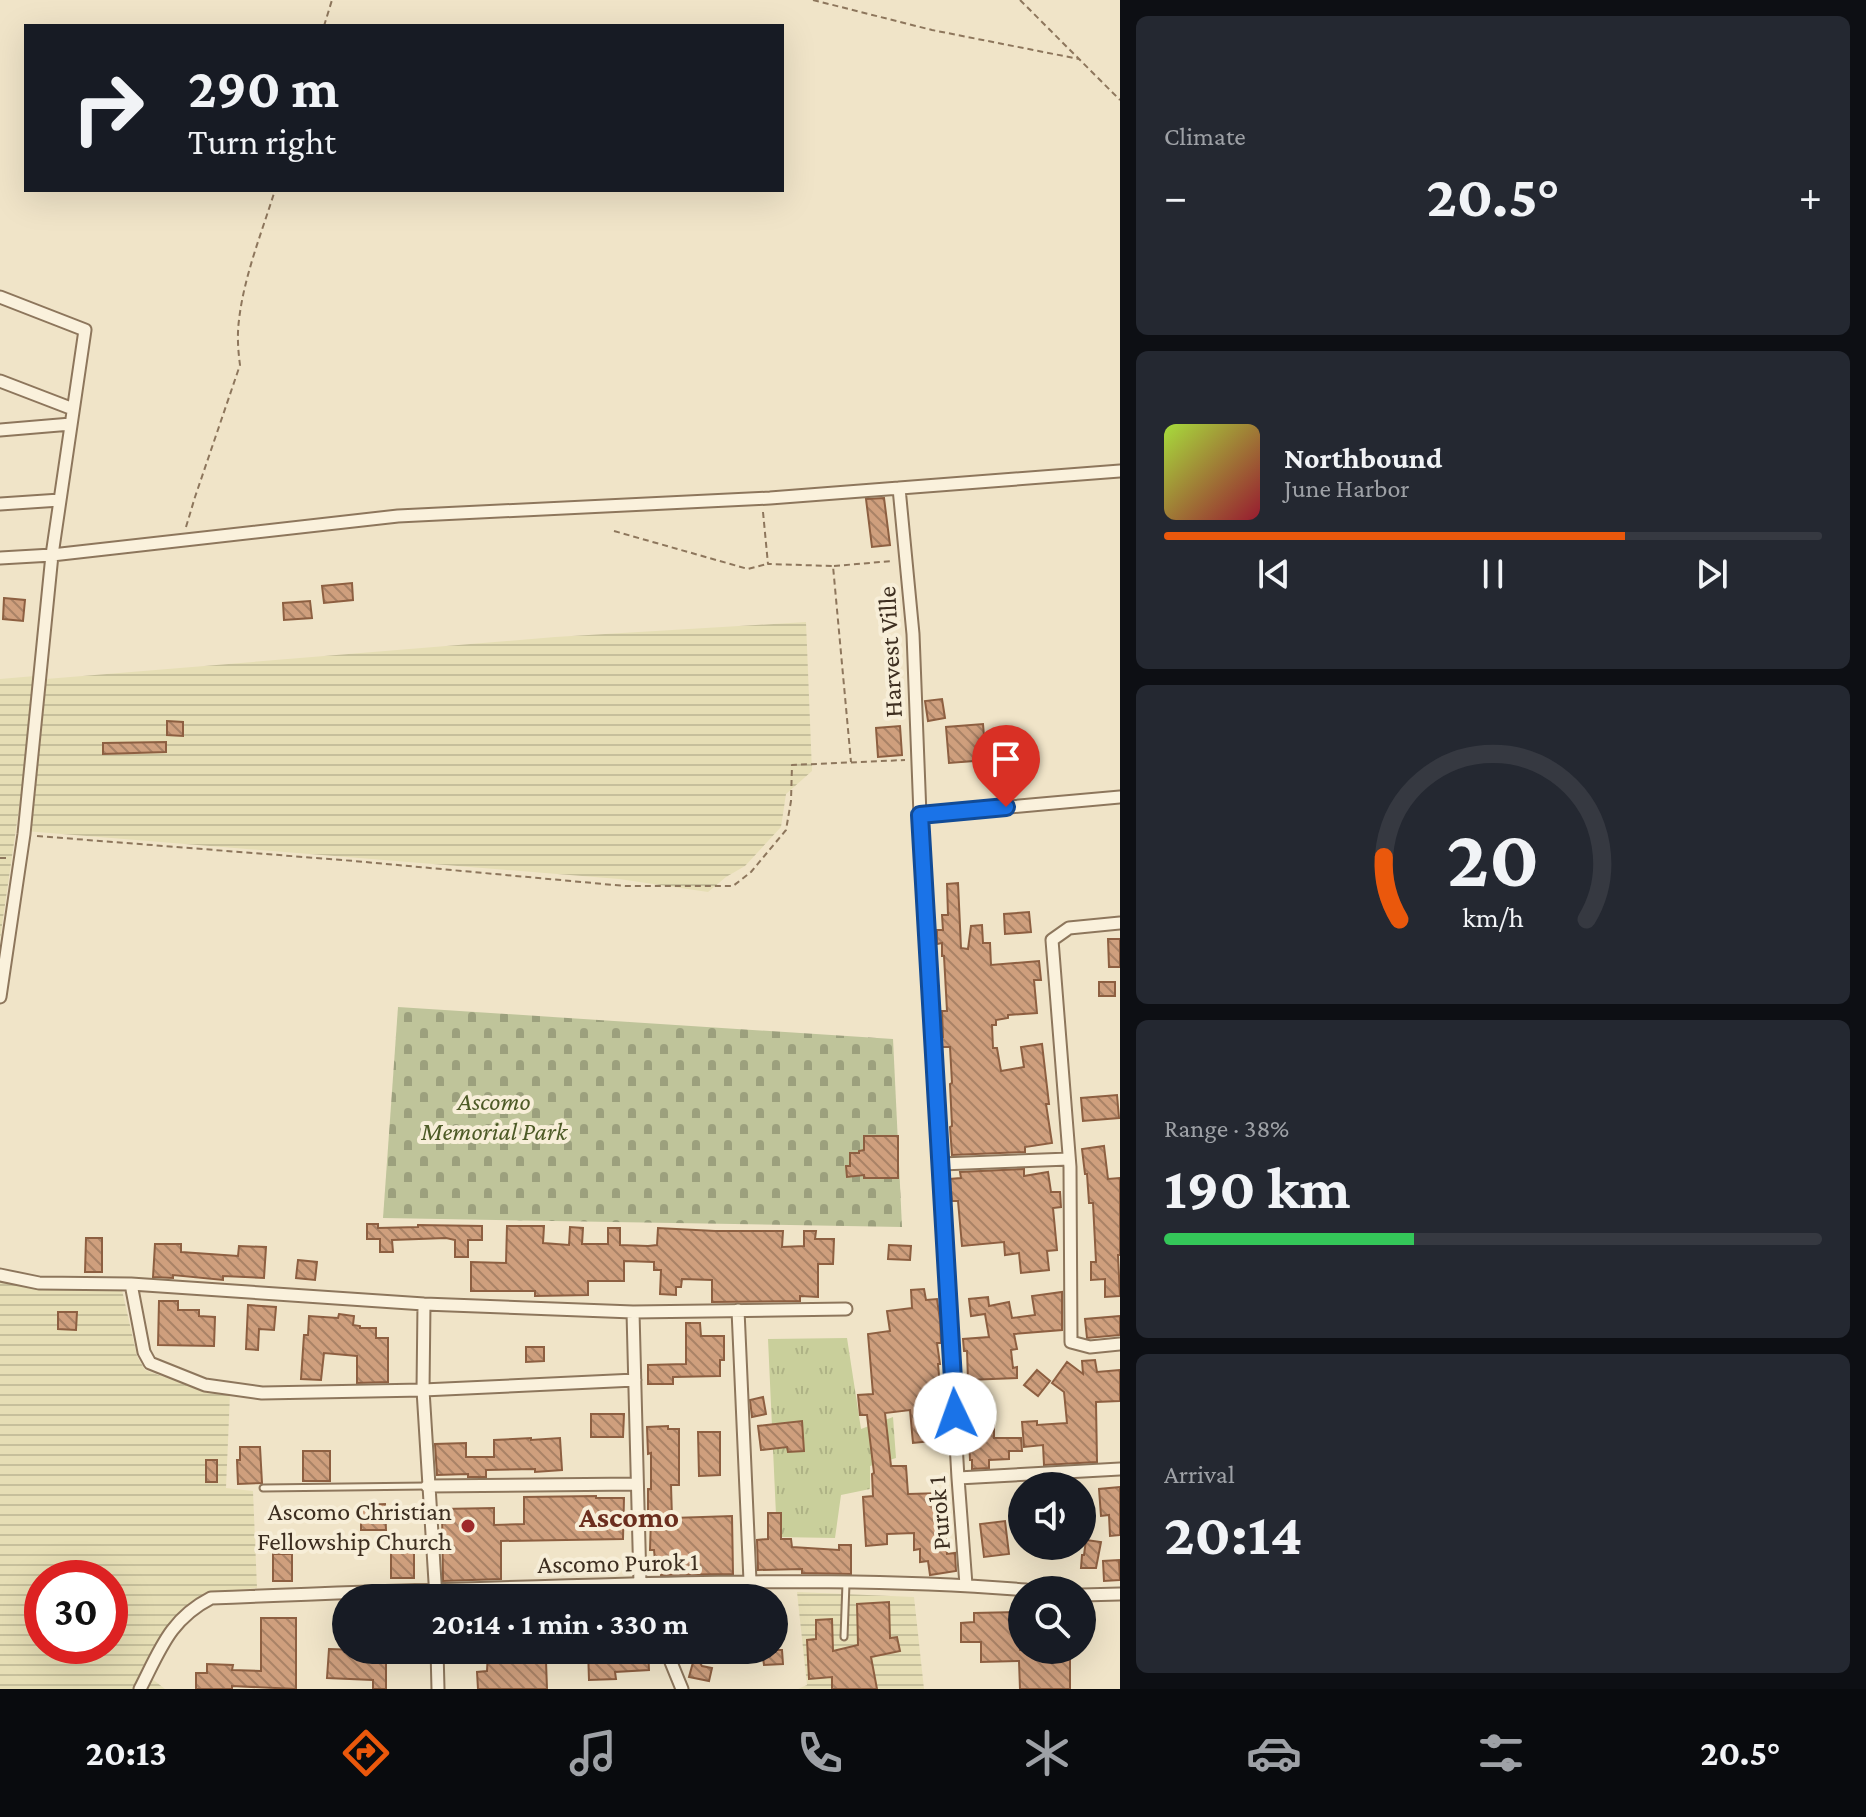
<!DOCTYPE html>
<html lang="en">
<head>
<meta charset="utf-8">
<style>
	body { margin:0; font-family:"Crimson Pro",serif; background:#242831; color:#f1f3f6; height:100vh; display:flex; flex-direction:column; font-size:30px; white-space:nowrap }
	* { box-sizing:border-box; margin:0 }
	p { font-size:26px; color:#9ea1a6 }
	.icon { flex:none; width:44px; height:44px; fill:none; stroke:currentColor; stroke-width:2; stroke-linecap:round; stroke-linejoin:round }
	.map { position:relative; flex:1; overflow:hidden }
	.panel { display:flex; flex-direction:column; gap:16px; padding:16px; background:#0d0f14; width:746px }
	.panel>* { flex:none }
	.hud { position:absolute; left:24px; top:24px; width:760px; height:168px; border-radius:0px; box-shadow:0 8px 32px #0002; background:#171b24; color:#f1f3f6; overflow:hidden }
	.tools { position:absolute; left:1008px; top:1472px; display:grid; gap:16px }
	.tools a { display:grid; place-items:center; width:88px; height:88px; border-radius:50%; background:#171b24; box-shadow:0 8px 32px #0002; font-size:40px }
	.speed { position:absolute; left:24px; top:1560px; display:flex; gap:16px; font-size:40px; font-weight:700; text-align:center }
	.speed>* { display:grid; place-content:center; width:104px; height:104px; border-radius:50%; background:#171b24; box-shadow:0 8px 32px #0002; line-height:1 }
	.speed .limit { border:12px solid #d22; background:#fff; color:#111 }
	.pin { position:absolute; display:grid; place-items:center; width:68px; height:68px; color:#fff; margin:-82px -34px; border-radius:50% 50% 50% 0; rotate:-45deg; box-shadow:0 0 8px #0007 }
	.pin .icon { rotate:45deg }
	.me { position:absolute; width:88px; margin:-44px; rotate:357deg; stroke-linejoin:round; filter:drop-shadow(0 0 6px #0008) }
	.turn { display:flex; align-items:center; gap:28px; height:168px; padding:0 32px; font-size:36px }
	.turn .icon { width:104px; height:104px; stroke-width:2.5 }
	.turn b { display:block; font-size:56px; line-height:68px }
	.big { font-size:60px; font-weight:700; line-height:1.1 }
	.panel .tile { flex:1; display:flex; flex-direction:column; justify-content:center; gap:12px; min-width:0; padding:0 28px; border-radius:12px; background:#242831 }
	.panel .dial { align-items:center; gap:0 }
	.dial svg { height:208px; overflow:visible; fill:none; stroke:#363941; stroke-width:7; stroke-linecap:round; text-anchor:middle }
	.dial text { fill:#f1f3f6; stroke:none }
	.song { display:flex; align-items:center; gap:24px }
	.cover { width:96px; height:96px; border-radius:12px; background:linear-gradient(135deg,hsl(80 70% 55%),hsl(350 70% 35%)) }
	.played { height:8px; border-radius:4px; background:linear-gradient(90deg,#ea580c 70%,#363941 70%) }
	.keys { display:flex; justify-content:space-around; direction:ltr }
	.heat { display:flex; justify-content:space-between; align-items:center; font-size:44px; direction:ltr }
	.charge { height:12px; border-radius:6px; background:linear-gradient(90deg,#34c759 38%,#363941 0) }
	.trip { position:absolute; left:332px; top:1584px; width:456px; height:80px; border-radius:40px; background:#171b24; box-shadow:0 8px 32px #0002; font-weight:700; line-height:80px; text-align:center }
	.tab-bar { display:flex; height:128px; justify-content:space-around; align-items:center; background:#090b0e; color:#9ea1a6 }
	.tab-bar .icon { width:56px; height:56px }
	.tab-bar .on { color:#ea580c }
	.tab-bar b { font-size:36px; color:#f1f3f6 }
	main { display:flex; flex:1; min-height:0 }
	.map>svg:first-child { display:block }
</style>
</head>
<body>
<main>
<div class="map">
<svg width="1120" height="1689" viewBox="0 0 1120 1689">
	<defs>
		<pattern id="farmland-rules" width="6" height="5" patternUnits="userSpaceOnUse" patternTransform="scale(2)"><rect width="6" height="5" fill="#e6deb5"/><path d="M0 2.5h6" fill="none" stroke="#c6bf9b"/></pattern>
		<pattern id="grass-tufts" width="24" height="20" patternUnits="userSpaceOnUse" patternTransform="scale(2)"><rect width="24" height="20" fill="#c9cf9b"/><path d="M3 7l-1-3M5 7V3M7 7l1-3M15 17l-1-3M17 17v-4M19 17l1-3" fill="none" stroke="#aeb285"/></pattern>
		<pattern id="cemetery-stones" width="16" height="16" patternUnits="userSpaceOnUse" patternTransform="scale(2)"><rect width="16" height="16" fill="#bfc49a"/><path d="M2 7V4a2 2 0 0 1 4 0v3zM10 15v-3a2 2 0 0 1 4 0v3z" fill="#9ca07d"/></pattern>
		<pattern id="building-back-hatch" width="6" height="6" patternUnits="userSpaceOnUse" patternTransform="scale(2)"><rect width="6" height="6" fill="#cf9f7d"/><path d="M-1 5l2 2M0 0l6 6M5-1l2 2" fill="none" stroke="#a98266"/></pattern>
	</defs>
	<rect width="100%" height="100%" fill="#f0e4c8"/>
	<path fill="url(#farmland-rules)" fill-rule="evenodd" d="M806,622L812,771L786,794L781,827L745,866L726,877L708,892L619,879L25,831L34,757L46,679L555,637Z
		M35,676L23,781L0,939V679Z
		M0,1281L31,1286L122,1290L137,1356L145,1370L200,1390L230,1394L226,1488L253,1491L257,1588L204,1594L184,1607L168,1625L141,1670L165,1689H0ZM42,1578H110V1646H42Z
		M797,1592L914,1597L924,1689H798L807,1685Z"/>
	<path fill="url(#grass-tufts)" d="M847,1338L861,1429L893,1417L896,1458L870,1466V1489L841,1495L835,1538L777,1537L768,1339Z"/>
	<path fill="url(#cemetery-stones)" d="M398,1007L893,1039L902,1227L383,1218Z"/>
	<path fill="url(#building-back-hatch)" stroke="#8d5f41" stroke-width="2" d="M884,498L890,545L872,547L866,499Z
		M352,583L353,600L324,603L322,586Z
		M4,598L25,600L23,621L3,619Z
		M310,601L312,618L284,620L283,603Z
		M942,699L945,718L928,721L925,701Z
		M167,721L183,722V736L167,735Z
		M983,724L986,760L949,763L946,727Z
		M900,726L902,755L878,757L876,728Z
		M166,742V752L103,754V743Z
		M958,883L961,948L968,949L971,926L982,925L983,943H990L991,965L1039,961L1041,980H1034L1037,1013L1008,1015V1018L996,1020V1025H992L993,1048H997L1001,1071L1024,1067L1021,1047L1042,1044L1049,1104H1046L1052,1143L1025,1147V1152L952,1155L950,1127L952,1126L950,1084L952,1083L950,1047H942L941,1039V1037H943L942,1011H947L944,956H942V943L937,944V930H943L942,915H948L947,884Z
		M1029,912L1031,932L1005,934L1004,914Z
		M1108,939H1120V967H1109Z
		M1099,982H1115V996H1099Z
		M1117,1095L1119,1118L1083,1121L1081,1098Z
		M864,1136H898V1178H864V1175L847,1177L846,1166H850V1153H859V1151L864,1150Z
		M1104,1146L1108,1179L1120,1178V1255H1118L1120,1296L1105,1297V1279L1091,1280V1262H1096L1093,1203H1089L1087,1174H1085L1082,1149Z
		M1024,1169V1176L1048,1172L1051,1192H1060L1061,1207L1053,1208L1057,1250L1047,1251L1049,1270L1021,1273L1019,1253L1005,1255L1004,1242L962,1246L958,1201H952L950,1179L961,1178L960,1172Z
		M367,1224H378V1228L418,1227V1225L482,1226V1240H468V1257H455V1240L446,1238L392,1240L393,1252H380V1239H367Z
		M507,1226H544L543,1243L569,1245L570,1227L583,1228L582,1244H608V1228H620V1245L648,1246L657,1245L658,1228L715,1231H783L782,1247L804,1246V1231H816L815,1239H834L833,1264H818V1297L800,1296V1301L712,1302V1280L682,1279L681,1287H676V1295L660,1294L661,1270H654V1262L624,1261V1281H588V1295L535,1296V1291H471V1262L506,1263Z
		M86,1238H102V1272H85Z
		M155,1244H181V1252L238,1256L239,1246L266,1247L264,1278L223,1276V1280L173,1275V1278L153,1277Z
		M889,1245L911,1246L910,1260L888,1259Z
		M298,1260L317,1262L315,1280L296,1278Z
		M924,1289L926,1300L937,1299L940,1320L941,1343H937L940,1364H938L940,1387H937L941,1440L913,1443L910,1410L885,1413L891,1466H906L908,1494L943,1493L947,1554L955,1553L956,1571L930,1575L928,1561L920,1562V1549L914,1550V1533L887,1534V1544L866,1546L863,1497L873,1496L872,1474L874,1473L867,1415H860L858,1395L873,1394L868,1334L890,1331L887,1311L912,1308L911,1290Z
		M1062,1292V1330L1014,1334L1017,1349L1011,1350L1013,1368L1017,1367V1378L968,1380L967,1351H964L963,1339L989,1337L985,1314L971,1316L969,1299L988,1297L989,1306L1009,1302L1012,1318L1035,1315L1032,1296Z
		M159,1301H178V1310H199V1316L215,1317L214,1346L158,1345Z
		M248,1305L276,1307L274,1330L259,1329L258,1350L246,1349Z
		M58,1312H77L76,1330L58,1329Z
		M339,1314L354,1316L353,1325L360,1326V1328H376V1338H388V1382L357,1383V1356L324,1353L321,1380L301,1379L304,1335H308L309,1316L338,1318Z
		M1120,1316V1335L1087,1338L1085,1319Z
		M686,1323H700L701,1336H724V1360H720V1376L673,1377V1384H648V1365L686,1364Z
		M526,1347H544V1361L526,1362Z
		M1095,1360L1097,1372L1120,1370V1401L1096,1402L1097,1462L1044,1465L1043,1445L1024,1447L1022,1422L1037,1421V1425L1067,1423L1064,1392L1052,1383L1067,1362L1083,1374L1082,1361Z
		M1037,1370L1050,1381L1038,1396L1024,1385Z
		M763,1397L766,1414L752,1417L750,1400Z
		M591,1414H624L623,1437H591Z
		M802,1421L804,1451L788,1452L787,1447L761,1450L758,1426Z
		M980,1422H994V1438H1021L1022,1451H1009V1459L989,1460V1468L972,1469V1460H970L969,1439H980Z
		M668,1426V1429H679V1485H671L672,1518L732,1516L733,1574L661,1575V1571H656L654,1550H650L651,1518H648V1489H651V1453L648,1454L647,1427Z
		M698,1432H720V1475L699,1476Z
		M531,1438V1440L560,1438L562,1470L535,1472V1469L486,1470V1477H468V1474L437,1475L435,1444L466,1443V1457H494V1440Z
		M240,1447H260L262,1483L238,1484L237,1460H240Z
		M303,1451H330V1481H303Z
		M206,1460H217V1482H206Z
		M1120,1487V1535L1110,1536L1109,1515L1101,1516L1099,1489Z
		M596,1496V1498H624L623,1539L501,1541V1579L443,1581L442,1509L494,1508V1525L524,1524V1497Z
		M385,1504L386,1530H361V1505Z
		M768,1513H781V1539H791L792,1547L839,1550V1545H851V1574L802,1573V1569L758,1570L757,1540L768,1539Z
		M1005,1521L1009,1554L984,1557L980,1524Z
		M1086,1540L1101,1542L1096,1568H1081L1082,1555H1084Z
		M391,1550H414V1578H391Z
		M273,1554H292V1581H273Z
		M1119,1560L1120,1580L1104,1581L1103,1561Z
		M889,1602L890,1638L897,1637L900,1651L871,1657L877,1689H832V1677L809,1679L807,1640L816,1639V1620L832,1619L833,1651L858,1645L857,1604Z
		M1019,1612L1020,1650H1070V1689H1020L1019,1661L981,1662V1642H961V1623L974,1622V1613Z
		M261,1618H296V1689L232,1686V1689H196V1673H207V1664L233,1665L232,1670L261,1671Z
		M329,1649L359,1650L358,1659H386V1689H373V1680L327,1678Z
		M536,1650H577V1659L546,1661L547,1689H478L477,1672L487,1671L488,1651H503V1658L536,1657Z
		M588,1650H648L649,1670L615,1672L616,1679L589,1680Z
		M762,1650H782L783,1664L764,1665Z
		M695,1655L702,1666L712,1668L709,1681L689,1677Z"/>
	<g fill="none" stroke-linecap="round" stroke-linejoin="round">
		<defs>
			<path id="service" d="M263,1488L426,1486
				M844,1637L846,1583"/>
			<path id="minor" d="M0,297L85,330L52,555L24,834L0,997
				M0,381L73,409
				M0,430L71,424
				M899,488L913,634L920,815L958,1478L966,1585
				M0,504L60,500
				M0,558L52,555L398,516L770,498L1120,471
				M920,815L1120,797
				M1120,923L1069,928L1052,940L1070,1167L1071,1342L1090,1347L1120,1344
				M941,1164L1069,1159
				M0,1275L39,1283L131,1284L424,1304L633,1312L846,1309
				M131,1284L144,1352L150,1363L205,1385L262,1393L423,1390L635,1380
				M424,1304L423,1390L436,1598
				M738,1310L750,1581
				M633,1312L640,1584L645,1598
				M958,1478L1120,1469
				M427,1486L637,1484
				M1082,1595L1120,1594
				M437,1650L438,1689
				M666,1650L682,1689
				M140,1689C160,1650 170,1619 211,1598C351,1592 491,1588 631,1584C763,1581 895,1579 1026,1590"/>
		</defs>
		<use href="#service" stroke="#8d765c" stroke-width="9"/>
		<use href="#minor" stroke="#8d765c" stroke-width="15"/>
		<path stroke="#8d765c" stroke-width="2" stroke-dasharray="6 4" stroke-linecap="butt" d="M813,0L932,30L1079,59
			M1020,0L1120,100
			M324,26L332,0
			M763,512L768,564L833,566L851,762
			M186,527L195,497L240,365C238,350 237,335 239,320C244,276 262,232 275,190
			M614,531L748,569L767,564
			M834,566L892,561
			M37,836L354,861L625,886H733L751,872L786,830L791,801L792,765L905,760
			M0,858H7
			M450,1653L480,1662"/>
		<use href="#service" stroke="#faf1dc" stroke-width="5"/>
		<use href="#minor" stroke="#faf1dc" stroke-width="11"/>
	</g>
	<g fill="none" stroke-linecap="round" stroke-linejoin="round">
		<defs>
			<path id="route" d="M955,1414L920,815L1006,807"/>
		</defs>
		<use href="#route" stroke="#114b97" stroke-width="20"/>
		<use href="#route" stroke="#1a73e8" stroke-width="14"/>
	</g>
	<circle fill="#9e2a2b" stroke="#f7eed8" stroke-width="3" cx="468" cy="1526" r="8"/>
	<g text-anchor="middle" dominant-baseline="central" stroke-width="8" stroke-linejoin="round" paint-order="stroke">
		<g font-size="26" fill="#3d2e20" stroke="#f7eed8">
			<text transform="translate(890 652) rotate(-93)">Harvest Ville</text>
			<text transform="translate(939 1513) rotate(-94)">Purok 1</text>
			<text transform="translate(618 1563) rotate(-1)">Ascomo Purok 1</text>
		</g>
		<g font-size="26" font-style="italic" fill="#4d5a26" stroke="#f7eed8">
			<text x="494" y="1101">Ascomo<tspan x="494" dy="30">Memorial Park</tspan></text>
		</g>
		<g font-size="26" fill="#3d2e20" stroke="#f7eed8" text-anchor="end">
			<text x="452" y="1511">Ascomo Christian<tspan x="452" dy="30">Fellowship Church</tspan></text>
		</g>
		<g font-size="30" font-weight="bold" fill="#6b2e1e" stroke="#f7eed8">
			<text x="629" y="1516">Ascomo</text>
		</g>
	</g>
</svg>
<div class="tools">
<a><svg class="icon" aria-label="sound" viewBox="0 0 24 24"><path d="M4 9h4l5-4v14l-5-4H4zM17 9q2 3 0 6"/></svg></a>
<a><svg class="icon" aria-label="search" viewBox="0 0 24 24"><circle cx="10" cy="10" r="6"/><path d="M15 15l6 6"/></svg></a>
</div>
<div class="speed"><div class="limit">30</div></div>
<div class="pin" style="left:1006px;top:807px;background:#d93025"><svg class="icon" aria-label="arrive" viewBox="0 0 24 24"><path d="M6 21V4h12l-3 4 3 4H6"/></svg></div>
<svg class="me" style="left:955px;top:1414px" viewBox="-20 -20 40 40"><circle r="19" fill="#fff"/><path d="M0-13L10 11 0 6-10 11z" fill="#1a73e8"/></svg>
<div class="trip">20:14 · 1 min · 330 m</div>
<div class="hud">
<div class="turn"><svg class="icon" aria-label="right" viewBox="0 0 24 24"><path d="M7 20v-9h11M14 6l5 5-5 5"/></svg><div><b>290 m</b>Turn right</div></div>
</div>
</div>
<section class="panel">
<div class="tile"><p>Climate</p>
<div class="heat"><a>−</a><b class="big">20.5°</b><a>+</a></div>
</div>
<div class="tile">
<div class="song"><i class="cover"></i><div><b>Northbound</b><p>June Harbor</p></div></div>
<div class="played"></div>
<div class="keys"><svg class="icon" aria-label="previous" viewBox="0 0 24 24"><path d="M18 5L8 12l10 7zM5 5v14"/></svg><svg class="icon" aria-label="pause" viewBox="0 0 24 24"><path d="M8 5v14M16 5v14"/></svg><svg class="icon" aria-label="next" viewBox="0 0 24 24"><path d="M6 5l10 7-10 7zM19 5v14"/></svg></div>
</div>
<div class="tile dial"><svg viewBox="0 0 100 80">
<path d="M14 69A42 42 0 1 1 86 69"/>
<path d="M14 69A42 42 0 0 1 8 45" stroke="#ea580c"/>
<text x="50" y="56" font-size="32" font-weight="700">20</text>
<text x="50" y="72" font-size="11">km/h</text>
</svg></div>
<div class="tile"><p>Range · 38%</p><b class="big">190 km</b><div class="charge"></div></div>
<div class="tile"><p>Arrival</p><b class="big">20:14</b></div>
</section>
</main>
<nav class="tab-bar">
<b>20:13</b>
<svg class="icon on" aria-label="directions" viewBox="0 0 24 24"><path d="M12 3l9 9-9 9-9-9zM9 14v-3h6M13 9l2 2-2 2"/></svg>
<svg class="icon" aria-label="music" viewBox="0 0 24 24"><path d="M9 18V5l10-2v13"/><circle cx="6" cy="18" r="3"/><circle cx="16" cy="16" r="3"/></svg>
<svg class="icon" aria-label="phone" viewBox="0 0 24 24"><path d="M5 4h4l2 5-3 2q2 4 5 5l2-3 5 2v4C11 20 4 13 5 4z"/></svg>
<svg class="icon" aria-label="climate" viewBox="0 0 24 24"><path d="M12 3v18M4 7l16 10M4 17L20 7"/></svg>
<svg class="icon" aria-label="car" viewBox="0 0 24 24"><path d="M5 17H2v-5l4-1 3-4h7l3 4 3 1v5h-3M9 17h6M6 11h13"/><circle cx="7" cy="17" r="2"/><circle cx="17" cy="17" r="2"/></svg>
<svg class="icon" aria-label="filters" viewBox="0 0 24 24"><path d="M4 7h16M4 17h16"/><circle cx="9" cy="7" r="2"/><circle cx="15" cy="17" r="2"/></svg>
<b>20.5°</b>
</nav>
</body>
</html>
